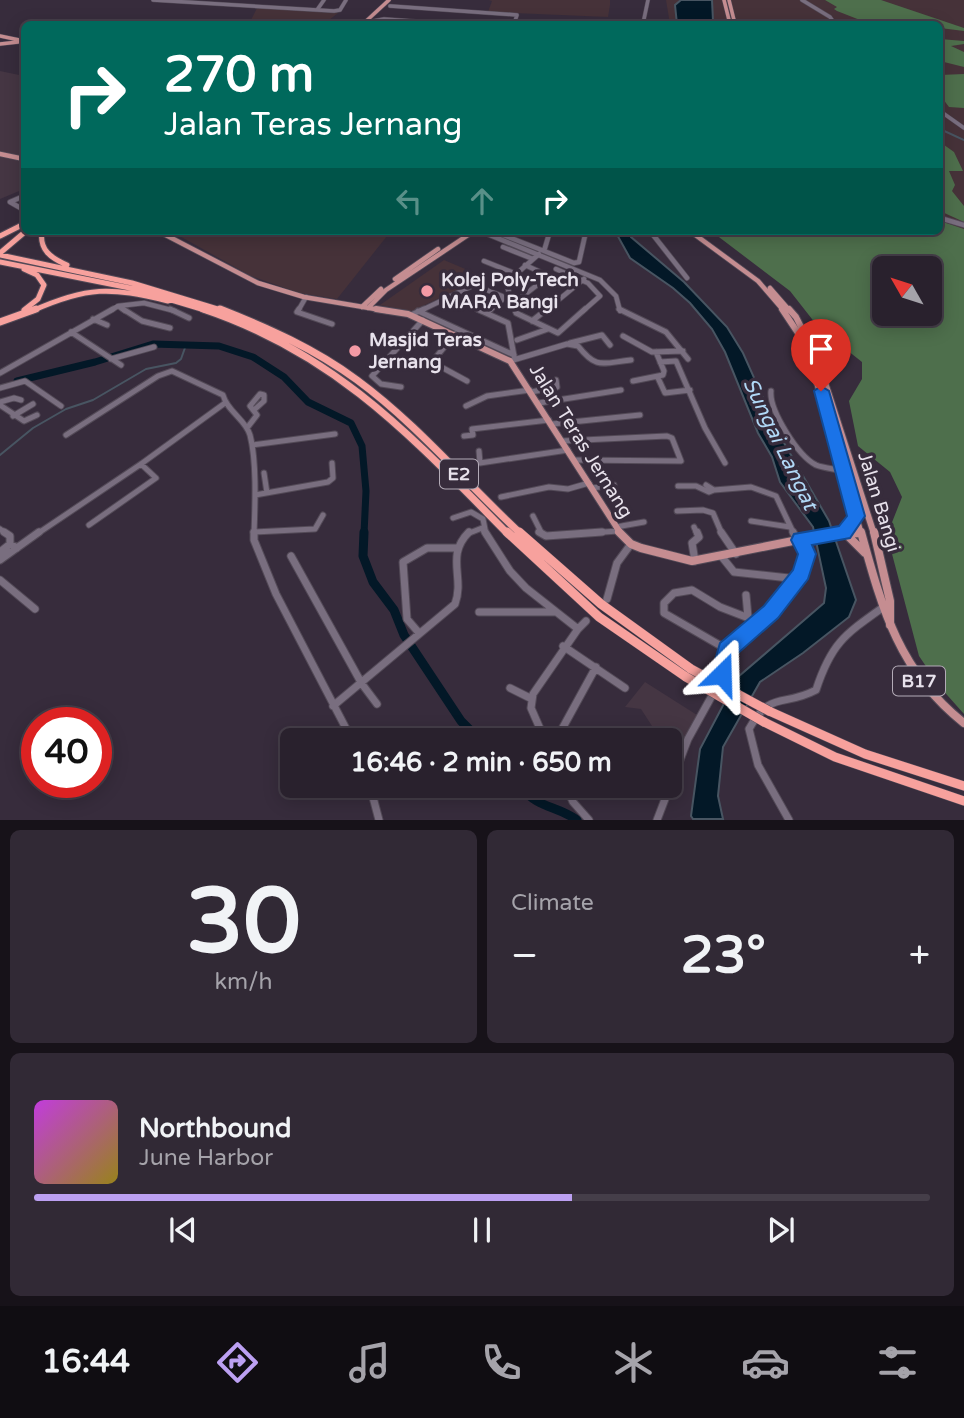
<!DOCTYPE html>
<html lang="en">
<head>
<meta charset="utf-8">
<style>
	body { margin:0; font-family:"Varela Round",sans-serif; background:#312935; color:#f1f3f6; height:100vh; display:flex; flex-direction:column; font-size:26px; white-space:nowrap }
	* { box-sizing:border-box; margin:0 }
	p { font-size:23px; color:#a5a3aa }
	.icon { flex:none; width:38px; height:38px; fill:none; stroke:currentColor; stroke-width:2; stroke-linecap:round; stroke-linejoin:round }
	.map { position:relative; height:820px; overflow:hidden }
	.sheet { display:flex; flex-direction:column; gap:10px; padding:10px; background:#171219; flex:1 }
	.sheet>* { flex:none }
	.guide { position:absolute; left:21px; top:21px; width:922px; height:214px; border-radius:10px; box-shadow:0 4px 18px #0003,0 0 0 2px #453e49; background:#00695c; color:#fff; overflow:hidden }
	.needle { width:46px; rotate:309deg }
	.buttons { position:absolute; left:872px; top:256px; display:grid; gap:14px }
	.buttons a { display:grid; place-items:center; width:70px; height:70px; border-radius:10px; background:#29212d; box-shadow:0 4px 18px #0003,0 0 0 2px #453e49; font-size:35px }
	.speed { position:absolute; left:21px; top:707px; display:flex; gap:14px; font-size:35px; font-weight:700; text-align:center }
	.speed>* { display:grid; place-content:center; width:91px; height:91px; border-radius:50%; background:#29212d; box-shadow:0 4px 18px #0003,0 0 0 2px #453e49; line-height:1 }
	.speed .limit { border:10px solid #d22; background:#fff; color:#111 }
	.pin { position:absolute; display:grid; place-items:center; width:60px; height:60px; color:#fff; margin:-72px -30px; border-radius:50% 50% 50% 0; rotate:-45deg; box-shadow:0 0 7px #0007 }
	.pin .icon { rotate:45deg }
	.me { position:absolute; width:77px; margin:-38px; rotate:22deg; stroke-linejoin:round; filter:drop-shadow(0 0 5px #0008) }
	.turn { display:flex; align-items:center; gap:24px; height:147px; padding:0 28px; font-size:32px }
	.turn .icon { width:91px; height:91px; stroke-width:2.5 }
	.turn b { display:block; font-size:49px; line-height:60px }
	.lanes { display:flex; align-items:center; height:66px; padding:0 28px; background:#0003; justify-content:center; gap:35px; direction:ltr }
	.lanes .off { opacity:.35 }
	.big { font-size:52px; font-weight:700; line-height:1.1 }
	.sheet .widget { flex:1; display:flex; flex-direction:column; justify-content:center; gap:10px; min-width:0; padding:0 24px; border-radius:10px; background:#312935 }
	.sheet .dial { align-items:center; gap:0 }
	.dial b { font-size:91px; line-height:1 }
	.song { display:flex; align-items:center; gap:21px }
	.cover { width:84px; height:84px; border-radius:10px; background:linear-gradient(135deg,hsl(290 70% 55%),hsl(50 70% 35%)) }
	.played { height:7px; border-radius:4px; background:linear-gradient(90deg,#bca0f2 60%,#453e49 60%) }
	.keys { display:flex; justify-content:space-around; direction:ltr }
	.heat { display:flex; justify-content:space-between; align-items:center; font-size:38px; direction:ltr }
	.sheet .tiles { flex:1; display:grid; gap:10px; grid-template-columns:1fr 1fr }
	.widget:last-child { grid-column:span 2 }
	.trip { position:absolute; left:280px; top:728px; width:402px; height:70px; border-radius:10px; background:#29212d; box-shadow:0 4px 18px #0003,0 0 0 2px #453e49; font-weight:700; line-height:70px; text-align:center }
	.dock { display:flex; height:112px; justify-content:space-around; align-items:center; background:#100d12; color:#a5a3aa }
	.dock .icon { width:49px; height:49px }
	.dock .on { color:#bca0f2 }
	.dock b { font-size:32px; color:#f1f3f6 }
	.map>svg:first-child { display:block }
</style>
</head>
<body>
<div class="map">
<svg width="964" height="820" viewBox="0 0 964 820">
	<rect width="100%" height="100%" fill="#372c3c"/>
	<path fill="#453643" d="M0,71L24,76V189L0,199Z
		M645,682L697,715L680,746L652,726L641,709L625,707Z"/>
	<path fill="#463239" d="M489,0H610V5L608,17L488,12L492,1Z
		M666,0H964V266L940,231V24H670Z
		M257,8L338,13L324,24L250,22Z
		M181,231H391L337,299L299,293L251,276L176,234Z
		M444,260L484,277L412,311L380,305Z"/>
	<path fill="#4e6f4c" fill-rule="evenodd" d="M825,0H881L964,28V31L940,28V24H849L844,23L860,20L837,11L834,9L837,7Z
		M940,39L964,41V44L951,46L964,52V67L940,61Z
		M964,74V108L949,107L940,95V75Z
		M940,142L954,152L963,171H949L955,185L952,191L964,206V222L940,211Z
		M940,221L964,229V714L940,687L919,656L887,535L902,497L890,472L858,446L849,401L862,379V362L819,328L790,291L711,231H940ZM884,268H929V313H884Z"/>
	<path fill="#031827" stroke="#485562" stroke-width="2" d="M681,0H712L713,21L708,24H677L675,5Z
		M615,231H632L631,237L684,282L727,327L743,353L780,436L829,521L856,600L849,617L803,653L760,682L723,747L718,796L723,819H693L691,816L700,749L738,677L824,603L826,588L813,527L780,482L772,457L758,433L725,352L712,329L690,303L673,288L630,258Z"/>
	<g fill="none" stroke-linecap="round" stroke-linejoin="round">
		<path stroke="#485562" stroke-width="2" d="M940,129L964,140
			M0,455L33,428L66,409L93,400L146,369L176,363L181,359L186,345"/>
		<path stroke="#031827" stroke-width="7" d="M17,381L95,362L153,344L219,346L253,357L284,377L308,402L351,423L362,446L366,491L364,534"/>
		<path stroke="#031827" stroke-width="9" d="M364,532L363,556L373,582L394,610L404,635L461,721L480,740
			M520,786C540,810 554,804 577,820"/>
		<defs>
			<path id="minor-far3" d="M153,0L334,11L340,10L346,0
				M802,0L830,17L835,24
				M390,6L517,15L514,24
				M317,10L324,0
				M373,21L384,19L456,24
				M462,23L496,24
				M131,24L137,22
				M646,24L644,19L648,0
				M940,111L964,128"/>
			<path id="minor-far2" d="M24,196L10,202L24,210
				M940,218L964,225
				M480,231L600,280L616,296L620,311
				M493,231L544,251
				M550,231L544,251L574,263L579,262L586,231
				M650,231L687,278
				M503,247L533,259
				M484,261L514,273
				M525,265L562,282L570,275
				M556,269L588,283L600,296L583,311
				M449,296L481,311
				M511,305L549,276
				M118,306L144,303L175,311
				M110,311L118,306L125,311
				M298,311L306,297
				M420,311L474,285L502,296V300L489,311
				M515,311L506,283L539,254
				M545,311L584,279"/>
			<path id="minor-far1" d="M123,309L142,321L170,328
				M170,309L189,318
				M299,309L297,312L332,324
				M477,309L508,323L514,356
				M515,309L516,313L558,333L585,309
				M619,309L666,332L688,359
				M418,311L514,355
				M486,313L491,309
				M411,315L424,309
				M93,319L107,325
				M532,321L547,309
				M71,332L121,365
				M455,334L432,362L467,381
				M623,336L652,352L683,351
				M517,340L548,329
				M570,343L602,335L610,345
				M111,359L154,347
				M510,361L567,344L578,346C597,370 602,363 631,360
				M660,362L676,361L705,428L725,463
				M0,373L113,309
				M658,378L665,393L690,390
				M633,381L663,375L664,371L656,352
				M401,387L381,384L372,376L423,320
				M0,388L25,381L61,406
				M771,391C769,410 798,456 816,465C823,468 835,469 843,471
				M531,392L557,387L556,380
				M0,402L14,398L21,400
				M539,403L621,390
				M0,405L24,421L37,415
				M466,406L487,396L530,390
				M13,416L33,404
				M552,424L640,415
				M247,428L257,415L250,406L260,394L264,395V401L254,410
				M66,435L158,376L172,371L223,395C227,411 246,420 250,435C257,462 255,506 254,534
				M464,436L473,435L472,429L549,420
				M562,441L667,436L672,438L681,461L574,460
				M252,445L335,434
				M479,451L480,463L568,450
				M264,473L267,493
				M706,485L714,490L751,487L776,496L794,534
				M678,486H696L709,492L714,490
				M592,488L614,485
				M255,495L328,482L333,478L332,463
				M501,497L549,487L568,489L589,483
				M677,511L703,510L713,513L722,534
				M533,516L542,534
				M453,518L471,512L483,519L485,529
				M751,521L790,527
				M89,525L156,478L141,464
				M616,527L644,522
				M694,527L697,534
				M0,529L7,534
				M253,532L315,529L323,515
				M37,534L141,464L225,403
				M467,534L482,528L486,534
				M576,534L618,531"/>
			<path id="minor" d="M4,532L10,536V544L17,548
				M254,532V540L276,594L352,740
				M485,532L510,571L526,588L578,629L533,694L531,708L545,740
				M539,532L546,536L602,532
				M721,532L736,554
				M793,532L797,540
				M0,552L10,544
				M291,556L362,684L377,704
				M722,557L734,572L798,579
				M0,560L39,532
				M695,561L692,543L699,537L697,532
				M0,580L35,609
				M746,595L748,617
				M607,599L617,563L631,544
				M479,612H556
				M578,629L586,621
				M419,633L407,619L403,562L427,548H457
				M563,646L625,688
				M728,650L664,613V603L674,593L692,590L720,607L759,622
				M718,683L728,650L785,597L801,573L807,554L800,540
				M510,688L530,698
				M333,706L455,604C465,577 445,556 469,532
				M556,740L596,667
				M370,786L379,820
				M566,786L573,802L589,820
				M657,820L688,739L714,692
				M789,820L758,765L749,729C772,689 782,708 816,690C831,644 844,635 882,608"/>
			<path id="major-far3" d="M724,0L730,24
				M729,0L735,24
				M363,24L389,0
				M0,36L24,41
				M0,44L18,42"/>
			<path id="major-far2" d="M0,154L24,159
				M158,231L258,283L304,297L387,311
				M690,231L758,281L784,311
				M395,279L438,249
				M770,288L790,311
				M362,307L381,289
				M368,308L386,290L474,231"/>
			<path id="major-far1" d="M376,309L408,314L510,361L621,534
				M782,309L806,345L861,534
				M789,309L796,317L817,358L874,534
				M832,534L861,533"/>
			<path id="major" d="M619,532L631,544L641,548L692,561L828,534L861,533
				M861,532C882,608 899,672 964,723
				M874,532L890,601V625
				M846,534L865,553"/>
			<path id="highway-far2" d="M42,231C39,250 51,258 67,265
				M0,236L24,224
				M0,253L26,231
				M0,255L132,283L224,311
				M0,262L135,289L208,311
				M24,269L37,275L44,285L38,299L24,310
				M32,311C88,286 110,287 168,301"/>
			<path id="highway-far1" d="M203,309C337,354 412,437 508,534
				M220,309C268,328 315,349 357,380C417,424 466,483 521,534
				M0,322L36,309"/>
			<path id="highway" d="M507,532L599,617L686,677
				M519,532L601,604L691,669
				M769,711L865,754L964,786
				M764,722L835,757L964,801"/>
		</defs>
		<use href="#minor-far3" stroke="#534a57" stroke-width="4.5"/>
		<use href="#minor-far2" stroke="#534a57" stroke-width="6"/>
		<use href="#minor-far1" stroke="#534a57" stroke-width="7"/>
		<use href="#minor" stroke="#534a57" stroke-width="9"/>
		<use href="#major-far3" stroke="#534a57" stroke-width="4.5"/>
		<use href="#major-far2" stroke="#534a57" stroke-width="6"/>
		<use href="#major-far1" stroke="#534a57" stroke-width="8"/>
		<use href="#major" stroke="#534a57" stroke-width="10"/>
		<use href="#highway-far2" stroke="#534a57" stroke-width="7"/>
		<use href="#highway-far1" stroke="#534a57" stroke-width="9"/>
		<use href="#highway" stroke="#534a57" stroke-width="10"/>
		<use href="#minor-far3" stroke="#796e7f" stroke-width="3.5"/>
		<use href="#minor-far2" stroke="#796e7f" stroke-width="4.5"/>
		<use href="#minor-far1" stroke="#796e7f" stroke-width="5"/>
		<use href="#minor" stroke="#796e7f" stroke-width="7"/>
		<use href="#major-far3" stroke="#c58d91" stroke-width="3.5"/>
		<use href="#major-far2" stroke="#c58d91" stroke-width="4.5"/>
		<use href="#major-far1" stroke="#c58d91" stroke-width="6"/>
		<use href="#major" stroke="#c58d91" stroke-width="8"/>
		<use href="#highway-far2" stroke="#f7a19d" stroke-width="5"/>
		<use href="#highway-far1" stroke="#f7a19d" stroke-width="7"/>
		<use href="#highway" stroke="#f7a19d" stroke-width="9"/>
		<defs>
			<path id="highway-bridge" d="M691,669L769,711
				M686,677L764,722"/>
		</defs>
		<use href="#highway-bridge" stroke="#534a57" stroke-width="10" stroke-linecap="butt"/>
		<use href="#highway-bridge" stroke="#f7a19d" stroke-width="9"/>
	</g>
	<path fill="#1a73e8" stroke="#114b97" stroke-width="2" d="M821,386L829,391L865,516L850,538L812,545L816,554L808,579L778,618L737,654L729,680L722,683L714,680L711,674L720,643L764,606L793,570L798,554L791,540L794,534L839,526L847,516L814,391Z"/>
	<g fill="#f49aa5" stroke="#372c3c" stroke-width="2.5">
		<circle cx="427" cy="291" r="7"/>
		<circle cx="355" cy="351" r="7"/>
	</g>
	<g text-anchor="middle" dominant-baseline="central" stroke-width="7" stroke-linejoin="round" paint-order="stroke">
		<g fill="#372c3c" stroke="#b3abb7" stroke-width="2">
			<rect x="440" y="459.5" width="38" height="29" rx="5"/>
			<rect x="893" y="666.5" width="52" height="29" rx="5"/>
		</g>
		<g font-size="18" font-weight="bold" fill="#e8e2ec">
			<text x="459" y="474">E2</text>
			<text x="919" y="681">B17</text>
		</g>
		<g font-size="19" font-weight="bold" fill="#e8e2ec" stroke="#372c3c" text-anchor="start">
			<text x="441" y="280">Kolej Poly-Tech<tspan x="441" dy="22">MARA Bangi</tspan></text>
			<text x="369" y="340">Masjid Teras<tspan x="369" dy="22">Jernang</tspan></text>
		</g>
		<g font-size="19" fill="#e8e2ec" stroke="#372c3c">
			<text transform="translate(581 441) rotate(58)">Jalan Teras Jernang</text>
			<text transform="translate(879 502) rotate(73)">Jalan Bangi</text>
		</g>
		<g font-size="21" font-style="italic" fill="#b1d8f6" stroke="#372c3c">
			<text transform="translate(780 444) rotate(64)">Sungai Langat</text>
		</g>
	</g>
</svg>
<div class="buttons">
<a><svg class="needle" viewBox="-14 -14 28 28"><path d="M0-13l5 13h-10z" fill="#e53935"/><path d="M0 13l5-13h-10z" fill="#a5a3aa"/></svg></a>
</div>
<div class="speed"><div class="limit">40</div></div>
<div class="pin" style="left:821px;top:391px;background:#d93025"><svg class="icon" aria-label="arrive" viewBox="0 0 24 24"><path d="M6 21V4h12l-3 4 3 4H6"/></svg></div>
<svg class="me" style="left:722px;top:674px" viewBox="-20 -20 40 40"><path d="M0-17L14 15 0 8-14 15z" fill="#1a73e8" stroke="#fff" stroke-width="4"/></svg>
<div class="trip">16:46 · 2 min · 650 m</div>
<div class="guide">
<div class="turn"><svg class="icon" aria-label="right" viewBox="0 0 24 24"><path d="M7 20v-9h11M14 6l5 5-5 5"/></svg><div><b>270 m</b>Jalan Teras Jernang</div></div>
<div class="lanes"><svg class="icon off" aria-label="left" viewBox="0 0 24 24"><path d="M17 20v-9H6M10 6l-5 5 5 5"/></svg><svg class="icon off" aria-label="ahead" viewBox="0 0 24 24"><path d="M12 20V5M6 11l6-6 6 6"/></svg><svg class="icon" aria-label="right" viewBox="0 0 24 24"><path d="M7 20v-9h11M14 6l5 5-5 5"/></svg></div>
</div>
</div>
<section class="sheet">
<div class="tiles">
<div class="widget dial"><b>30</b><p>km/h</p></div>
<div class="widget"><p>Climate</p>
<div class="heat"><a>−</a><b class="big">23°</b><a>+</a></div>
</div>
<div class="widget">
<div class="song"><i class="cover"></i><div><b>Northbound</b><p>June Harbor</p></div></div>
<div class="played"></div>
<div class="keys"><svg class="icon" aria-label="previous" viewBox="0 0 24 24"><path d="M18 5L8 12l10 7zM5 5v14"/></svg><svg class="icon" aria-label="pause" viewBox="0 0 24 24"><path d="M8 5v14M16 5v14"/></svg><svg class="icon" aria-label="next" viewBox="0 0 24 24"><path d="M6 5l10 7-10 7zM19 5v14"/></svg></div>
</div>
</div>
</section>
<nav class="dock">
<b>16:44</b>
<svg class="icon on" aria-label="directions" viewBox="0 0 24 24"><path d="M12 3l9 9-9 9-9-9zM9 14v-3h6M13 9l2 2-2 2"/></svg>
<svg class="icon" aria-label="music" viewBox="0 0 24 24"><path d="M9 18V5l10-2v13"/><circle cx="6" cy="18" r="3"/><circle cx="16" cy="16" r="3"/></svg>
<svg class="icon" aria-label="phone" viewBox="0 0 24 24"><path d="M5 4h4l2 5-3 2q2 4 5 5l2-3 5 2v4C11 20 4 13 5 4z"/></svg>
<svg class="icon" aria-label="climate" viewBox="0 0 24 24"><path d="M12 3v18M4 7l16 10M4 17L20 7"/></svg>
<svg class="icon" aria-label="car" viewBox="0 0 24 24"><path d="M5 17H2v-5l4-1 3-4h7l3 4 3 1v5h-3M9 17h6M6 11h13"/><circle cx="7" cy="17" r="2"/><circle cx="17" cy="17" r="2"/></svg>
<svg class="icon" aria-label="filters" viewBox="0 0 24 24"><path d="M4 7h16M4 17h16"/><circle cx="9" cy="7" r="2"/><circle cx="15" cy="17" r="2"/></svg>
</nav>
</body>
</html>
